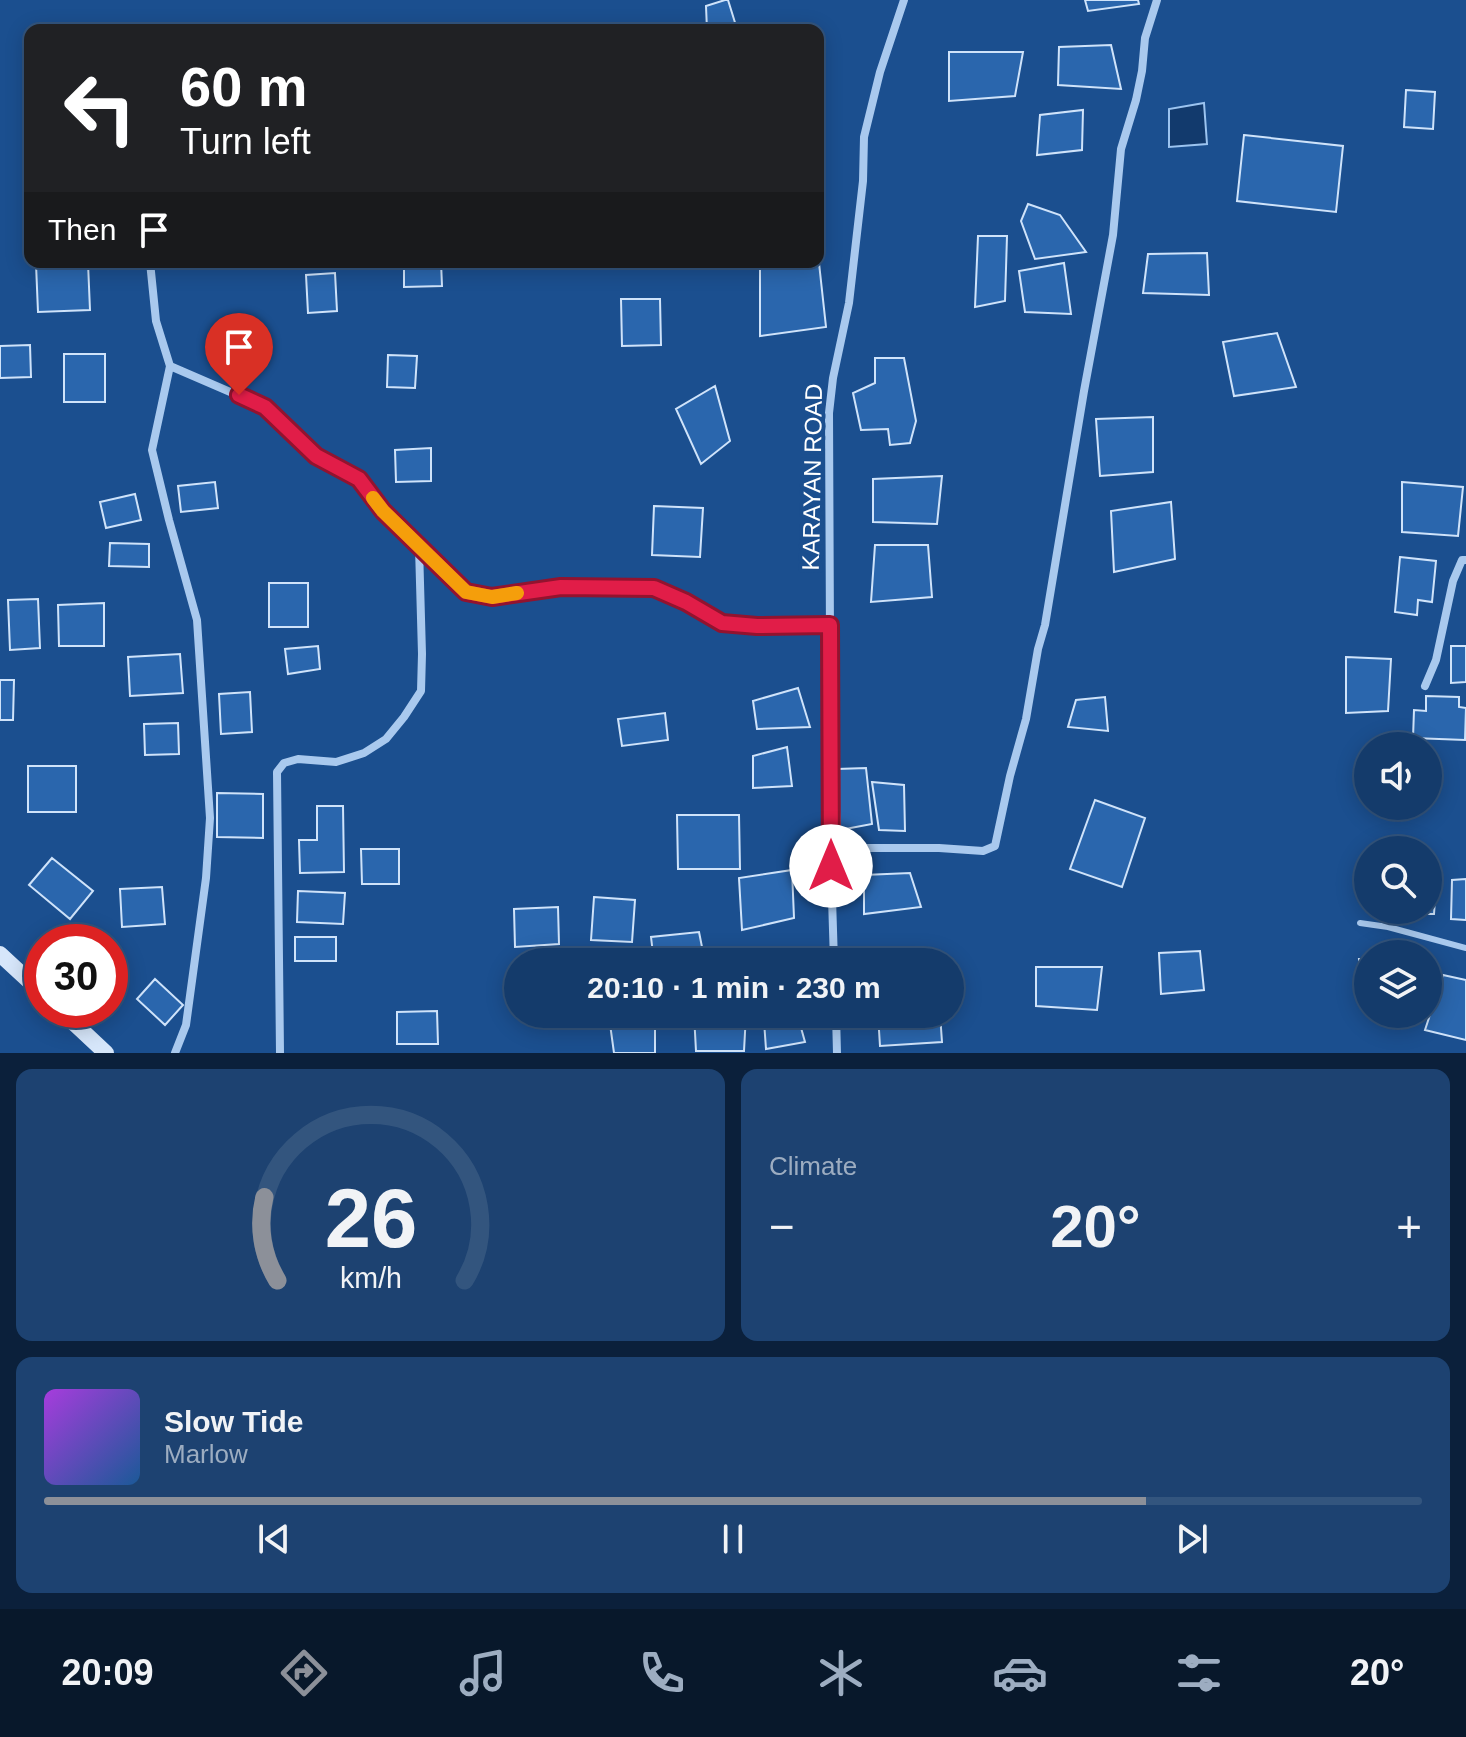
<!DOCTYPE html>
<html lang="en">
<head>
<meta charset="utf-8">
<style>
	body { margin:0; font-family:Helvetica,sans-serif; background:#1d4271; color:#f1f3f6; height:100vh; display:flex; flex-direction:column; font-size:30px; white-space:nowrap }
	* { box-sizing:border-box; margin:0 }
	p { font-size:26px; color:#9dadc1 }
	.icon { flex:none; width:44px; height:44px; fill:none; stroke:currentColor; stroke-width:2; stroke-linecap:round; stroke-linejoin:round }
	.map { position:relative; height:1053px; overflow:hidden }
	.drawer { display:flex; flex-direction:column; gap:16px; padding:16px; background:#0b203b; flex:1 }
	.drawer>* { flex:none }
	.hud { position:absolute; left:24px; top:24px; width:800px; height:244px; border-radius:16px; box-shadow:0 4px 20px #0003,0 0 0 2px #33557e; background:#202124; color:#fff; overflow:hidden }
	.buttons { position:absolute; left:1354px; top:732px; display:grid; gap:16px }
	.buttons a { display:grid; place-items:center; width:88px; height:88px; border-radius:50%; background:#143b6b; box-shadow:0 4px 20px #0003,0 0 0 2px #33557e; font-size:40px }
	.speed { position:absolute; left:24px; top:924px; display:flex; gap:16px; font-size:40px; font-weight:700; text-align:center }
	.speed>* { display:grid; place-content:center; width:104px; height:104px; border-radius:50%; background:#143b6b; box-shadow:0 4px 20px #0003,0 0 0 2px #33557e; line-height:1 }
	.speed .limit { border:12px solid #d22; background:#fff; color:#111 }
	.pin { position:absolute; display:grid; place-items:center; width:68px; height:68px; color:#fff; margin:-82px -34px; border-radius:50% 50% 50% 0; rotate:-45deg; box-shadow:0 0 8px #0007 }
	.pin .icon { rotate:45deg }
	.me { position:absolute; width:88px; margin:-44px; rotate:0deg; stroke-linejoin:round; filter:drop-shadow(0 0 6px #0008) }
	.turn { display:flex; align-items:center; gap:28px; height:168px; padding:0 24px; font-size:36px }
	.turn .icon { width:104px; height:104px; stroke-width:2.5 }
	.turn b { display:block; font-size:56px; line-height:68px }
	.then { display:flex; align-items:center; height:76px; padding:0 24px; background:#0003; gap:16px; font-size:30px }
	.big { font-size:60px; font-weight:800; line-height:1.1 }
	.drawer .card { flex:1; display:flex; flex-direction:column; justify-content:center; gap:12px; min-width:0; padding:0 28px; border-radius:16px; background:#1d4271 }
	.drawer .dial { align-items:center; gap:0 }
	.dial svg { height:208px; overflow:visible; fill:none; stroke:#33557e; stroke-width:7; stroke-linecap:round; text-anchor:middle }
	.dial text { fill:#f1f3f6; stroke:none }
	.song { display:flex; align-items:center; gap:24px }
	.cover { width:96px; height:96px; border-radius:12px; background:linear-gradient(135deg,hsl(280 70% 55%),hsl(210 70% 35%)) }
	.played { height:8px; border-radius:4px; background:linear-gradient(90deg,#8c9099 80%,#33557e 80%) }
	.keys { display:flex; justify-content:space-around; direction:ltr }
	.heat { display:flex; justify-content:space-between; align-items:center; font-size:44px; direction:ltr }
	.drawer .tiles { flex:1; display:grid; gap:16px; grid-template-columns:1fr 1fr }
	.card:last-child { grid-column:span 2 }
	.trip { position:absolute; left:504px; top:948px; width:460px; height:80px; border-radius:40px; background:#143b6b; box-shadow:0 4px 20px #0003,0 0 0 2px #33557e; font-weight:800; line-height:80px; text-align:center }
	.tabs { display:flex; height:128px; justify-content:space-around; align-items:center; background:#08182b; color:#9dadc1 }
	.tabs .icon { width:56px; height:56px }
	.tabs .active { color:#8c9099 }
	.tabs b { font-size:36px; color:#f1f3f6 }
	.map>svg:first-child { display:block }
</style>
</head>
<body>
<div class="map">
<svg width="1466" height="1053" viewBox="0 0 1466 1053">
	<rect width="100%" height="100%" fill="#1b4f8f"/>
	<path fill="#123a6d" stroke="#9cc4f0" stroke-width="2" d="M1204,103L1207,144L1169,147V109Z"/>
	<path fill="#2a66ad" stroke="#cfe3fa" stroke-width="2" d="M725,0H728L737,29L778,24L779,30H707L706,6Z
		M1085,0H1138L1139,4L1088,11Z
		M1111,45L1121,89L1058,85L1059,47Z
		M949,52H1023L1015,96L949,101Z
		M30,59V87H25L23,60Z
		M1406,90L1435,92L1433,129L1404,127Z
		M1083,110L1082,150L1037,155L1040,115Z
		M1244,135L1343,146L1336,212L1237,201Z
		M1028,204L1060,215L1086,252L1035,259L1021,221Z
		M978,236H1007L1005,301L975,307Z
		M1207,253L1209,295L1143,293L1148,254Z
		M818,254L826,327L760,336V265L777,262H818Z
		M404,262H441L442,286L404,287Z
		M88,263L90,310L38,312L36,264Z
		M1064,263L1071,314L1025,312L1019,271Z
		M335,273L337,311L308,313L306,275Z
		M621,299H660L661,345L622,346Z
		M1277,333L1296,387L1234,396L1223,342Z
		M30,345L31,377L0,378V346Z
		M64,354H105V402H64Z
		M388,355L417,356L415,388L387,387Z
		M875,358H904L916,421L910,443L890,445L888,429L861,430L853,393L875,383Z
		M715,386L730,441L701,464L676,409Z
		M1153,417V472L1100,476L1096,419Z
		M431,448V481L396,482L395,450Z
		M942,476L937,524L873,522V479Z
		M215,482L218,508L181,512L178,486Z
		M1402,482L1463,487L1458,536L1402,532Z
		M135,494L141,520L106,528L100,502Z
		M1171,502L1175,559L1114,572L1111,511Z
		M654,506L703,508L700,557L652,555Z
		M110,543L149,544V567L109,566Z
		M875,545H928L932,597L871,602Z
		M1400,557L1436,561L1432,602L1418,600L1417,615L1395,612Z
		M269,583H308V627H269Z
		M38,599L40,648L10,650L8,600Z
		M104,603V646H59L58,605Z
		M318,646L320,669L288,674L285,649Z
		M1451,646H1466V682L1451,683Z
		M180,654L183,693L130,696L128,657Z
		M1346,657L1391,659L1388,711L1346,713Z
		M0,680H14L13,720H0Z
		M798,688L810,727L757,729L753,701Z
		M250,692L252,732L221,734L219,694Z
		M1426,696L1459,697V707L1466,708L1465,740L1413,738L1414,710L1426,711Z
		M1105,697L1108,731L1068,727L1076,700Z
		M665,713L668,740L622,746L618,719Z
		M178,723L179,754L145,755L144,724Z
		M787,747L792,786L753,788V756Z
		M28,766H76V812H28Z
		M866,768L872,824L840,830L837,769Z
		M872,782L904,785L905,831L879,830Z
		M217,793L263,794V838L217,837Z
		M1095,800L1145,818L1122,887L1070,869Z
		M317,806H343L344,872L300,873L299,840H317Z
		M677,815H739L740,869H678Z
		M361,849H399V884H362Z
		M52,858L93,891L70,919L29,885Z
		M792,870L794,918L742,930L739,878Z
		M910,873L921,907L864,914V875Z
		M1428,873H1437L1434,914H1394V910H1428Z
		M1466,879V920L1451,919L1452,880Z
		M162,887L165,924L122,927L120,889Z
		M298,891L345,893L343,924L297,922Z
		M594,897L635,900L632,942L591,940Z
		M558,907L559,944L515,947L514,909Z
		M699,932L705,962H654L651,937Z
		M295,937H336V961H295Z
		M1200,951L1204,990L1161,994L1159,953Z
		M1359,959H1368V1010H1364Z
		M1036,967H1102L1097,1010L1036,1006Z
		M1443,975L1466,980V1040L1425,1030Z
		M155,979L183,1005L165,1025L137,999Z
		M437,1011L438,1044H397V1012Z
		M694,1014H746L744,1051H696Z
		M878,1014H940L942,1042L880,1046Z
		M798,1017L805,1042L766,1049L764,1021Z
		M655,1021V1053H614L610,1024Z"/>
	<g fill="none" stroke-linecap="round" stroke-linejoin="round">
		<path stroke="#a9c9ee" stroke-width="6" d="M1360,923L1388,927L1466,948"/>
		<path stroke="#a9c9ee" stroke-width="8" d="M150,262L156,321L170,366L265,407L316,456L359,479L383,511L466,592L492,597L561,587L654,588L686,602L722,623L757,626L830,625
			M170,366L152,450L169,520L197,620L210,818L206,878L186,1025L175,1053
			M1425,686L1436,660L1453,581L1462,560H1466
			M831,848H939L983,851L995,846L1010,776L1026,719L1038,649L1045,625L1084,391L1113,235L1121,149L1136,100L1142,71L1145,38L1157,0
			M834,962L831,866L829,413L833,378L849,303L863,181L864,137L880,72L904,0
			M836,1014L837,1053
			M280,1053L277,772L284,763L298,759L336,762L364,753L386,739L404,717L421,691L422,654L419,547"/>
		<path stroke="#d6e6fa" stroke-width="16" d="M0,954L42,993
			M60,1010L106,1053"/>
	</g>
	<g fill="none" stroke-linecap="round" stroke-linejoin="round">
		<defs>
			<path id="route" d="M239,395L265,407L316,456L359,479L383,511L466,592L492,597L561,587L654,588L686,602L722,623L757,626L830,625L831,866"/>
		</defs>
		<use href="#route" stroke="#92132f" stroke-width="20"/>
		<use href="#route" stroke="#e11d48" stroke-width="14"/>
		<path stroke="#f59e0b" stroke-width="14" d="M373,498L383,511L466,592L492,597L517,593"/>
	</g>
	<g text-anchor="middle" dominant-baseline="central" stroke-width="8" stroke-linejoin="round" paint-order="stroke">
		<g font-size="24" fill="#fff" stroke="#1b4f8f">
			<text transform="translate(812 477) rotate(-89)">KARAYAN ROAD</text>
		</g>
	</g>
</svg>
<div class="buttons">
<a><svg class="icon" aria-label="sound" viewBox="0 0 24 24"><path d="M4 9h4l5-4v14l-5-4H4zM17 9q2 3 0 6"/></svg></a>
<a><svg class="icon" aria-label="search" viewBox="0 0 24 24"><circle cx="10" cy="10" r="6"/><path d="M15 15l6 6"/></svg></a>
<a><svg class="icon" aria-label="layers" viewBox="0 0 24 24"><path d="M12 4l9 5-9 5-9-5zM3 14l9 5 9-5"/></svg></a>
</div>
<div class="speed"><div class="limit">30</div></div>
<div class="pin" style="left:239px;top:395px;background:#d93025"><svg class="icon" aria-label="arrive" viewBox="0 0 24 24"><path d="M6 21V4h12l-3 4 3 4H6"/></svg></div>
<svg class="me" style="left:831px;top:866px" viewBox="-20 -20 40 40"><circle r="19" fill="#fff"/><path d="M0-13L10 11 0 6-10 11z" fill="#e11d48"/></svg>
<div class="trip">20:10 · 1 min · 230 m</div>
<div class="hud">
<div class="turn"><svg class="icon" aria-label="left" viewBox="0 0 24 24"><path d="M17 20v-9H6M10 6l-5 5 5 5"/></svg><div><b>60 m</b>Turn left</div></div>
<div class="then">Then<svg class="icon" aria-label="arrive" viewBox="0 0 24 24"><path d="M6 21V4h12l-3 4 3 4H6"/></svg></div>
</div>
</div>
<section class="drawer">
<div class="tiles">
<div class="card dial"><svg viewBox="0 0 100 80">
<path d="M14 69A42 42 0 1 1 86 69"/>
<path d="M14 69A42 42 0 0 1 9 37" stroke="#8c9099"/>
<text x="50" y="56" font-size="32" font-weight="700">26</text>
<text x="50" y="72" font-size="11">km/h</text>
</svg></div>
<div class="card"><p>Climate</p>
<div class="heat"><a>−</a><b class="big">20°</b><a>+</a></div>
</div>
<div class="card">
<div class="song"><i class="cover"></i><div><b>Slow Tide</b><p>Marlow</p></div></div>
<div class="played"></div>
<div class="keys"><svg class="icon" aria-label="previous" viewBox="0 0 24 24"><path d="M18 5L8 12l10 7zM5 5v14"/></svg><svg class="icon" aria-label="pause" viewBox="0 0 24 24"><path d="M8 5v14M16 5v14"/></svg><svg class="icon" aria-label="next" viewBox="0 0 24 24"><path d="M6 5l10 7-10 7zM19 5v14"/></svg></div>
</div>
</div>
</section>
<nav class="tabs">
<b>20:09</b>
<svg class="icon active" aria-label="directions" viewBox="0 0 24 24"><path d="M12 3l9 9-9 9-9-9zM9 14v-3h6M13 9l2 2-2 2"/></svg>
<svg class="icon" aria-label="music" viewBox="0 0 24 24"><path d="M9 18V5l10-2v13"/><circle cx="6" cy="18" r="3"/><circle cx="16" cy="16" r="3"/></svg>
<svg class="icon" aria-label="phone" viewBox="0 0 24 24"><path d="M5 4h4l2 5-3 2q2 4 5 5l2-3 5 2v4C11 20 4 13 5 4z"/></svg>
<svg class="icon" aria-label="climate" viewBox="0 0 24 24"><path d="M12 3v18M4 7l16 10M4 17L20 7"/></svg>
<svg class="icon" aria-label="car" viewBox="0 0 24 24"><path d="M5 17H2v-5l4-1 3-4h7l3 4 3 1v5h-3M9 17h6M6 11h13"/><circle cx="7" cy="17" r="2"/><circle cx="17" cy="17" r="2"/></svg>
<svg class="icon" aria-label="filters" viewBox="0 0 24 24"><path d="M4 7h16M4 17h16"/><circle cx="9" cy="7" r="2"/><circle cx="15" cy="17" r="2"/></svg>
<b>20°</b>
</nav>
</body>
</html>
